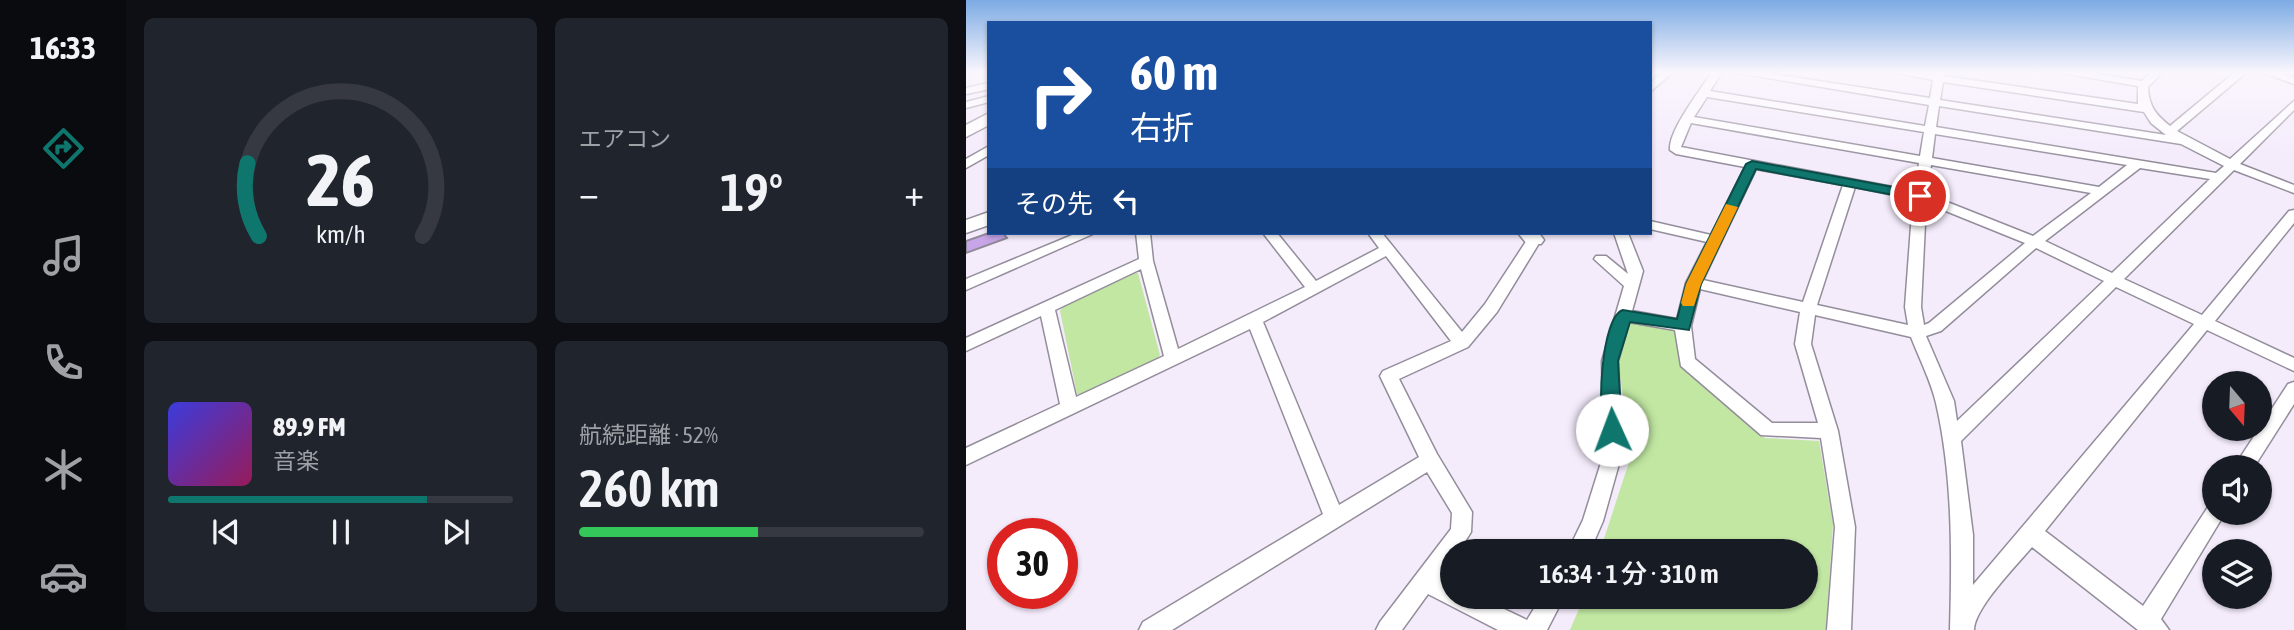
<!DOCTYPE html>
<html lang="ja">
<head>
<meta charset="utf-8">
<style>
	body { margin:0; font-family:"Asap Condensed","Noto Sans JP",sans-serif; background:#20242c; color:#f1f3f6; height:100vh; display:flex; flex-direction:column; font-size:26px; white-space:nowrap }
	* { box-sizing:border-box; margin:0 }
	p { font-size:23px; color:#9ea1a6 }
	.icon { flex:none; width:38px; height:38px; fill:none; stroke:currentColor; stroke-width:2; stroke-linecap:round; stroke-linejoin:round }
	.map { position:relative; flex:1; overflow:hidden }
	.drawer { display:flex; flex-direction:column; gap:18px; padding:18px; background:#0d0f14; width:840px }
	.drawer>* { flex:none }
	.guide { position:absolute; left:21px; top:21px; width:665px; height:214px; border-radius:0px; box-shadow:0 2px 5px #0004; background:#1a4fa0; color:#fff; overflow:hidden }
	.needle { width:46px; rotate:161deg }
	.fabs { position:absolute; left:1236px; top:371px; display:grid; gap:14px }
	.fabs a { display:grid; place-items:center; width:70px; height:70px; border-radius:50%; background:#171b24; box-shadow:0 2px 5px #0004; font-size:35px }
	.speed { position:absolute; left:21px; top:518px; display:flex; gap:14px; font-size:35px; font-weight:700; text-align:center }
	.speed>* { display:grid; place-content:center; width:91px; height:91px; border-radius:50%; background:#171b24; box-shadow:0 2px 5px #0004; line-height:1 }
	.speed .limit { border:10px solid #d22; background:#fff; color:#111 }
	.pin { position:absolute; display:grid; place-items:center; width:60px; height:60px; color:#fff; margin:-30px; border:4px solid #fff; border-radius:50%; box-shadow:0 2px 7px #0007 }
	.me { position:absolute; width:77px; margin:-38px; rotate:358deg; stroke-linejoin:round; filter:drop-shadow(0 0 5px #0008) }
	.turn { display:flex; align-items:center; gap:24px; height:147px; padding:0 28px; font-size:32px }
	.turn .icon { width:91px; height:91px; stroke-width:2.5 }
	.turn b { display:block; font-size:49px; line-height:60px }
	.then { display:flex; align-items:center; height:66px; padding:0 28px; background:#0003; gap:14px; font-size:26px }
	.big { font-size:52px; font-weight:600; line-height:1.1 }
	.drawer .tile { flex:1; display:flex; flex-direction:column; justify-content:center; gap:10px; min-width:0; padding:0 24px; border-radius:10px; background:#20242c }
	.drawer .dial { align-items:center; gap:0 }
	.dial svg { height:182px; overflow:visible; fill:none; stroke:#363941; stroke-width:7; stroke-linecap:round; text-anchor:middle }
	.dial text { fill:#f1f3f6; stroke:none }
	.song { display:flex; align-items:center; gap:21px }
	.cover { width:84px; height:84px; border-radius:10px; background:linear-gradient(135deg,hsl(240 70% 55%),hsl(330 70% 35%)) }
	.played { height:7px; border-radius:4px; background:linear-gradient(90deg,#0f766e 75%,#363941 75%) }
	.keys { display:flex; justify-content:space-around; direction:ltr }
	.heat { display:flex; justify-content:space-between; align-items:center; font-size:38px; direction:ltr }
	.charge { height:10px; border-radius:5px; background:linear-gradient(90deg,#34c759 52%,#363941 0) }
	.drawer .tiles { flex:1; display:grid; gap:18px; grid-template-columns:repeat(2,1fr) }
	.trip { position:absolute; left:474px; top:539px; width:378px; height:70px; border-radius:35px; background:#171b24; box-shadow:0 2px 5px #0004; font-weight:600; line-height:70px; text-align:center }
	main { display:flex; flex:1; min-height:0 }
	.tabs { display:flex; flex-direction:column; width:126px; justify-content:space-around; align-items:center; background:#090b0e; color:#9ea1a6 }
	.tabs .icon { width:49px; height:49px }
	.tabs .current { color:#0f766e }
	.tabs b { font-size:32px; color:#f1f3f6 }
	.map>svg:first-child { display:block }
</style>
</head>
<body>
<main>
<nav class="tabs">
<b>16:33</b>
<svg class="icon current" aria-label="directions" viewBox="0 0 24 24"><path d="M12 3l9 9-9 9-9-9zM9 14v-3h6M13 9l2 2-2 2"/></svg>
<svg class="icon" aria-label="music" viewBox="0 0 24 24"><path d="M9 18V5l10-2v13"/><circle cx="6" cy="18" r="3"/><circle cx="16" cy="16" r="3"/></svg>
<svg class="icon" aria-label="phone" viewBox="0 0 24 24"><path d="M5 4h4l2 5-3 2q2 4 5 5l2-3 5 2v4C11 20 4 13 5 4z"/></svg>
<svg class="icon" aria-label="climate" viewBox="0 0 24 24"><path d="M12 3v18M4 7l16 10M4 17L20 7"/></svg>
<svg class="icon" aria-label="car" viewBox="0 0 24 24"><path d="M5 17H2v-5l4-1 3-4h7l3 4 3 1v5h-3M9 17h6M6 11h13"/><circle cx="7" cy="17" r="2"/><circle cx="17" cy="17" r="2"/></svg>
</nav>
<section class="drawer">
<div class="tiles">
<div class="tile dial"><svg viewBox="0 0 100 80">
<path d="M14 69A42 42 0 1 1 86 69"/>
<path d="M14 69A42 42 0 0 1 9 37" stroke="#0f766e"/>
<text x="50" y="56" font-size="32" font-weight="700">26</text>
<text x="50" y="72" font-size="11">km/h</text>
</svg></div>
<div class="tile"><p>エアコン</p>
<div class="heat"><a>−</a><b class="big">19°</b><a>+</a></div>
</div>
<div class="tile">
<div class="song"><i class="cover"></i><div><b>89.9 FM</b><p>音楽</p></div></div>
<div class="played"></div>
<div class="keys"><svg class="icon" aria-label="previous" viewBox="0 0 24 24"><path d="M18 5L8 12l10 7zM5 5v14"/></svg><svg class="icon" aria-label="pause" viewBox="0 0 24 24"><path d="M8 5v14M16 5v14"/></svg><svg class="icon" aria-label="next" viewBox="0 0 24 24"><path d="M6 5l10 7-10 7zM19 5v14"/></svg></div>
</div>
<div class="tile"><p>航続距離 · 52%</p><b class="big">260 km</b><div class="charge"></div></div>
</div>
</section>
<div class="map">
<svg width="1328" height="630" viewBox="0 0 1328 630">
	<rect width="100%" height="100%" fill="#f4ebfb"/>
	<path fill="#c1e7a2" d="M162,273H172L194,355L187,365L119,395L111,394L94,311L99,304Z
		M662,320L713,329L715,364L799,438L853,441L867,524L860,630H604L618,597H840V551H634L666,453L652,364Z"/>
	<path fill="#c7a5e8" stroke="#908997" stroke-width="2" d="M23,233H37L41,238L0,253V241Z"/>
	<g fill="none" stroke-linecap="round" stroke-linejoin="round">
		<defs>
			<path id="lane" d="M0,91L23,86"/>
			<path id="street" d="M696,72H707L684,92V83Z
				M746,72H756L744,91L959,126L963,105L766,72H794L964,98L967,80L926,72H978V76L1172,104V86L1089,72H1119L1176,81L1185,72H1197L1182,87C1183,106 1189,114 1204,126L1269,72H1281L1211,131L1264,159L1328,101V110L1274,164L1328,185V193L1268,170L1158,279L1236,315L1323,211L1328,210V223L1249,321L1328,358V371L1241,330L1079,531L1177,606L1242,507L1248,504V513H1259L1195,619L1203,630H1172L1066,547C1052,564 1008,608 1008,630H984C986,555 987,477 970,403C965,381 953,358 945,337L849,315L845,344L872,431L889,527L885,630H861L869,527L855,438L795,435L715,366L709,330L663,322L652,361L656,453L637,521L624,551H602L617,520L638,453L636,361L658,286L628,259L630,256H640L662,274L648,233H662L677,271L666,311L711,319L720,283L741,242L684,229V221L745,235L779,167L710,154L704,150C702,131 735,89 746,72ZM977,82L1178,112L1185,123L1200,135L974,100ZM741,97L958,132L954,156L728,117ZM973,106L1215,144L1258,166L1250,173L970,127ZM725,123L953,163L948,191L715,147ZM969,134L1161,165L1133,187L966,158ZM965,165L1125,193L1067,236L961,194ZM1174,168L1244,179L1146,273L1079,241ZM790,169L877,185L837,302L737,280ZM889,187L947,199L939,307L942,325L851,305ZM960,203L1059,243L963,323L958,325L955,307ZM1070,248L1138,281L991,421L988,401L960,336L975,331ZM1150,287L1228,324L1007,585V535L995,441ZM734,289L834,312L829,344L852,423H806L729,359L725,326Z
				M1295,72H1312L1328,78V84Z
				M23,96V102L0,108V102Z
				M23,146V155L0,168V159Z
				M111,233H129L0,290V279Z
				M170,233H184L187,261L212,349L339,287L297,233H311L350,281L413,248L402,233H416L496,332L519,304L563,237H573L575,240L531,312L502,347L433,379L471,454L506,512L505,532L493,551H486V560L474,577L486,584V597H513L561,620L575,597H598L581,630H532L462,594L436,630H410L414,622L485,529L486,513L461,472L206,630H173L177,622L357,514L284,329L0,465V448L94,404L75,316L0,351V338L173,259ZM420,256L485,341L417,371L414,376L453,457L373,505L297,322ZM175,269L198,356L110,397L89,310Z
				M1328,382V404L1288,467H1268L1322,384Z"/>
			<path id="secondary" d="M23,113V125L0,137V125Z
				M23,212V225L0,233V220Z
				M552,233H573L578,240L575,244H561Z"/>
		</defs>
		<use href="#lane" stroke="#948d9b" stroke-width="9"/>
		<use href="#street" stroke="#948d9b" stroke-width="3"/>
		<use href="#secondary" stroke="#948d9b" stroke-width="3"/>
		<use href="#lane" stroke="#fff" stroke-width="6"/>
		<use href="#street" fill="#fff" fill-rule="evenodd"/>
		<use href="#secondary" fill="#fff" fill-rule="evenodd"/>
	</g>
	<linearGradient id="sky" x2="0" y2="1"><stop stop-color="#7cabe3"/><stop offset="0.45" stop-color="#faf6fd"/><stop offset="1" stop-color="#faf6fd" stop-opacity="0"/></linearGradient>
	<rect width="1328" height="161" fill="url(#sky)"/>
	<path fill="#0f766e" stroke="#0a4d48" stroke-width="2" d="M786,161L954,192L961,196L954,200L790,169L735,284L723,330L664,322L652,361L656,430L646,437L640,435C630,416 635,316 657,310L711,319L720,284L780,164Z"/>
	<path fill="#f59e0b" d="M760,204L772,207L735,284L728,306H717L715,303L720,284Z"/>
</svg>
<div class="fabs">
<a><svg class="needle" viewBox="-14 -14 28 28"><path d="M0-13l5 13h-10z" fill="#e53935"/><path d="M0 13l5-13h-10z" fill="#9ea1a6"/></svg></a>
<a><svg class="icon" aria-label="sound" viewBox="0 0 24 24"><path d="M4 9h4l5-4v14l-5-4H4zM17 9q2 3 0 6"/></svg></a>
<a><svg class="icon" aria-label="layers" viewBox="0 0 24 24"><path d="M12 4l9 5-9 5-9-5zM3 14l9 5 9-5"/></svg></a>
</div>
<div class="speed"><div class="limit">30</div></div>
<div class="pin" style="left:954px;top:196px;background:#d93025"><svg class="icon" aria-label="arrive" viewBox="0 0 24 24"><path d="M6 21V4h12l-3 4 3 4H6"/></svg></div>
<svg class="me" style="left:646px;top:430px" viewBox="-20 -20 40 40"><circle r="19" fill="#fff"/><path d="M0-13L10 11 0 6-10 11z" fill="#0f766e"/></svg>
<div class="trip">16:34 · 1 分 · 310 m</div>
<div class="guide">
<div class="turn"><svg class="icon" aria-label="right" viewBox="0 0 24 24"><path d="M7 20v-9h11M14 6l5 5-5 5"/></svg><div><b>60 m</b>右折</div></div>
<div class="then">その先<svg class="icon" aria-label="left" viewBox="0 0 24 24"><path d="M17 20v-9H6M10 6l-5 5 5 5"/></svg></div>
</div>
</div>
</main>
</body>
</html>
